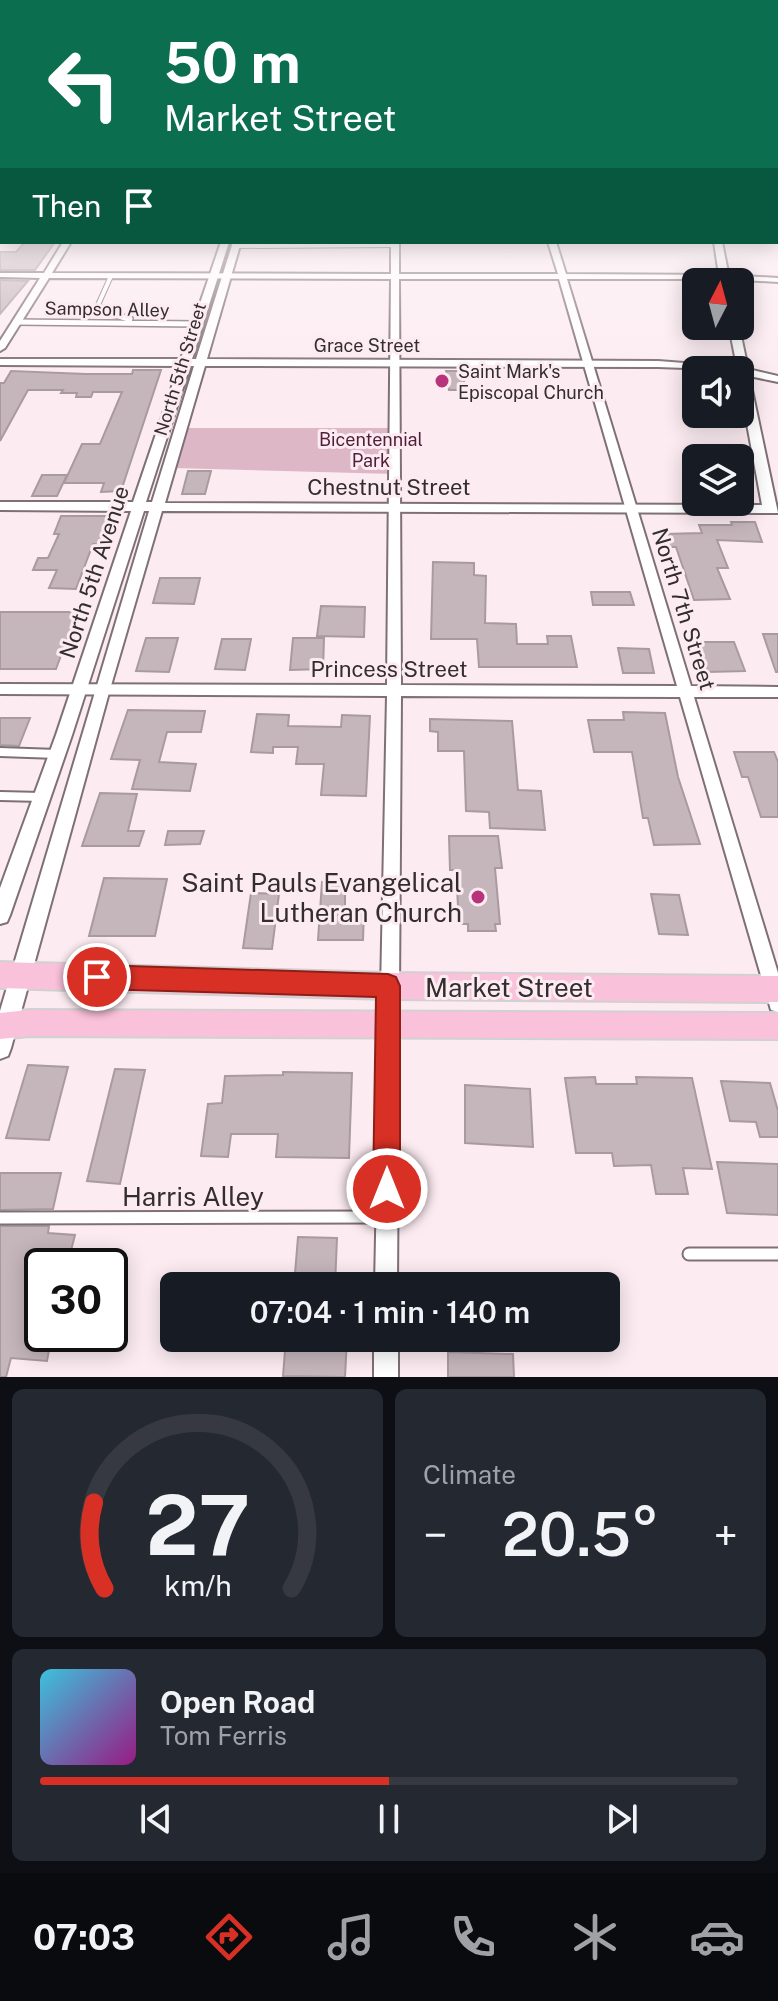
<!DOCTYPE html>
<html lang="en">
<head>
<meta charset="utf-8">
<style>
	body { margin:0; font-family:"Public Sans",sans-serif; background:#242831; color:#f1f3f6; height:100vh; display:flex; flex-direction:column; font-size:30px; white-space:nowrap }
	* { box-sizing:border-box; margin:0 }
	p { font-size:26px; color:#9ea1a6 }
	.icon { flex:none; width:44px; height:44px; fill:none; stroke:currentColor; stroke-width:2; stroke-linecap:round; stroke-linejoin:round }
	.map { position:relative; height:1377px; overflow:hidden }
	.drawer { display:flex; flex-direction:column; gap:12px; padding:12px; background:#0d0f14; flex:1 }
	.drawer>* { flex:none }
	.guide { position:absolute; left:0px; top:0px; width:778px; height:244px; box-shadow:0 4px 20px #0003; background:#0b6e4f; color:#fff; overflow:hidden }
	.needle { width:52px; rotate:6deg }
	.fabs { position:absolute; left:682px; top:268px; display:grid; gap:16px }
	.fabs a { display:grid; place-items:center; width:72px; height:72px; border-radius:12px; background:#171b24; box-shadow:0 4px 20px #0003; font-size:40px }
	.speed { position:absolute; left:24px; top:1248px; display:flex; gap:16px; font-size:40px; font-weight:700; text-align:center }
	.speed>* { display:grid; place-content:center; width:104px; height:104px; border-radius:50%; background:#171b24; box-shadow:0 4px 20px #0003; line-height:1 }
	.speed .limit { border:4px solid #111; border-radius:12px; background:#fff; color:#111 }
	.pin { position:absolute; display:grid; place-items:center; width:68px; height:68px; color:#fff; margin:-34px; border:4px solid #fff; border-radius:50%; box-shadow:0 2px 8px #0007 }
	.me { position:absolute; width:88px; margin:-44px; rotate:0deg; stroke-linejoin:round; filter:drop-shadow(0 0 6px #0008) }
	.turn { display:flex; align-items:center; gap:28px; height:168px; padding:0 32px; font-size:36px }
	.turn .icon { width:104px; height:104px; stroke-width:2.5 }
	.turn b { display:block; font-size:56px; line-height:68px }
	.then { display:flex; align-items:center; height:76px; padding:0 32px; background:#0003; gap:16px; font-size:30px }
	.big { font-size:60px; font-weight:600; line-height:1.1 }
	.drawer .card { flex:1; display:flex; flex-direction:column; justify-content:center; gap:12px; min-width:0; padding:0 28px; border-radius:12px; background:#242831 }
	.drawer .dial { align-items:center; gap:0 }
	.dial svg { height:208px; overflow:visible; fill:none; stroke:#363941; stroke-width:7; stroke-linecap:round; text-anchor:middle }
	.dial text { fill:#f1f3f6; stroke:none }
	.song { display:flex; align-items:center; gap:24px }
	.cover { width:96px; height:96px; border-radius:12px; background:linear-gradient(135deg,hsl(190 70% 55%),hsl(310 70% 35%)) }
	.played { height:8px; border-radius:4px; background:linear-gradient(90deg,#d93025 50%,#363941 50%) }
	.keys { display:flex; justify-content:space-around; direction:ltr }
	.heat { display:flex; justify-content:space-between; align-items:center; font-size:44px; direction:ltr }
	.drawer .tiles { flex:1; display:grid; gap:12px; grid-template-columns:1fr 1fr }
	.card:last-child { grid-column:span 2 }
	.trip { position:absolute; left:160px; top:1272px; width:460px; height:80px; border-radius:12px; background:#171b24; box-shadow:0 4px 20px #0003; font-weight:600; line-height:80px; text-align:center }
	.menu { display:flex; height:128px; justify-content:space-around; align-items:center; background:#090b0e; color:#9ea1a6 }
	.menu .icon { width:56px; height:56px }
	.menu .active { color:#d93025 }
	.menu b { font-size:36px; color:#f1f3f6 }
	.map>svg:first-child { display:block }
</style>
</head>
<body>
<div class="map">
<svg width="778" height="1377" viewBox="0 0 778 1377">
	<rect width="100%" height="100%" fill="#fcecf2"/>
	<path fill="#deb7c7" d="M185,428H394V474L173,468Z"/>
	<path fill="#c5b6bc" stroke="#a99aa0" stroke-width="2" d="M25,242H55L35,270H0V252H16Z
		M0,280L28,281L0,314Z
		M133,370H161L121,491L101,492L104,483H64L82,444H100L122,392H93L91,397H76L77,393H61L63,390H28L0,441V383H4L11,371L86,374H132Z
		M446,371H463L465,390H449Z
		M188,471H211L205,494H182Z
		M42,475H67L57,496H32Z
		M61,516H115L105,544H93L76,589L49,588L57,570H33L38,558H48L59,534H54Z
		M731,522H755L762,542L717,540L728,568H717L730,599L694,600L676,547H669L664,534L702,533L699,525H732Z
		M433,562L474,563V575L486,576L485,623L516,624L517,644H548L547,636H571L577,667H479L477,639H431Z
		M160,578H200L194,604L153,603Z
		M591,592H630L634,605H593Z
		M321,606L365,607L364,637L317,636Z
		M0,612H77L56,669H0Z
		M763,634H778V672H776Z
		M146,638H178L169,672L136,671Z
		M293,638H324L323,669L290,670Z
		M222,639H251L245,670L215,669Z
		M698,642H734L745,671L708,672Z
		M618,648L649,649L654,673H623Z
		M128,710L205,711L201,732H167L159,762L196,764L190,791L132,789L140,760L111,759Z
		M623,712L665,713L678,777L700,844L654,845L648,818H643L632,752H594L588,720H624Z
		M257,714L289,715L288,726L341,727L342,715L370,716L366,796L321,795L324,764H296L298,747H273V753L251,752Z
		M0,718H30L19,746L0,745Z
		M430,719L512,721L518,790L541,791L545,830L490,828L489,812L466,811L464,751H438V732L430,731Z
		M734,752H774L778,762V817H761L748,777H742Z
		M100,793L137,794L128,831H144L139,846H82Z
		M168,831H204L200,844L165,845Z
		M449,836H498L502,868H495L500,924H495L496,931H468V924H459L456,870H450Z
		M104,878L167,879L155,936H89Z
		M322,882H345V908H364L363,940H318Z
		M251,893L279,894L272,949L243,948Z
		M651,894L679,895L688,935L659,934Z
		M28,1065L68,1067L49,1140L6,1138Z
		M115,1069L145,1070L120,1184L87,1181Z
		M283,1072L352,1073L349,1158L276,1157L278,1134H231L228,1157L201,1156L208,1104L222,1103L225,1076L283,1075Z
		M595,1077L596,1084H637L636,1077L692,1078L712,1169L683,1168L688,1194H656L651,1165L614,1166L612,1153H576L565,1078Z
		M721,1081L770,1083L778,1111V1137H760L756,1122L730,1121Z
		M465,1085L530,1089L533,1147L465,1143Z
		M717,1162L778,1164V1215L727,1213Z
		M0,1173H61L53,1209L0,1210Z
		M0,1226H49L48,1233L75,1235L67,1266H42V1334H52L47,1361L11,1358L6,1377H0Z
		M298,1237L337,1238L335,1286H294Z
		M286,1338H347L345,1377L283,1376Z
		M448,1352L513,1354L514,1377H448Z"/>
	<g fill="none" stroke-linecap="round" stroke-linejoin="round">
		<defs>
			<path id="service-far3" d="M0,220L2,217
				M236,246L395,245
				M111,276L98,305L112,315L130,319"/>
			<path id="service-far2" d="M122,317L130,319
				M16,322L197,324"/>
			<path id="service-far1" d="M0,752L57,754
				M0,796L42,797"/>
			<path id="service" d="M0,1218L386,1217
				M689,1254H778"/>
			<path id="minor" d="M63,242H71L52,273L391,274V242H399V274H558L548,242H556L566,274L724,275L778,278V282L724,279H567L691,686L778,687V697H694L778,973V1012L771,1010L769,1003L680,697L401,696L397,1286H375L387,696L0,694V684L387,685L391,279L49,278L5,348L0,351V341L40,278L0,277V273H44ZM399,279H559L677,686L401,685Z
				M374,1338H398V1377H374Z"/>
			<path id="tertiary" d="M0,207H2V211H0Z
				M776,213H778V217H776Z
				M221,242H229L192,359H196L233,242H241L207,359L658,361L737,367L729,326H739L748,369L778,376V382L749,376L778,513L162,511L110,689L11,1048L8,1056L0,1059V1011L149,511H144L72,735L10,915L7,922L0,924V888L56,735L131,511L0,510V502H133L179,366L0,365V359H181ZM190,366H194L152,502H146ZM205,366L658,367L740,370V386L762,505L165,503Z
				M714,242H722L730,282H720Z"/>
			<path id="primary" d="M0,962L388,973L778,976V1002L388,999L0,988Z
				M29,1010L778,1013V1039L29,1036L0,1039V1013Z"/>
		</defs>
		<use href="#service-far3" stroke="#7e7076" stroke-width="6"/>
		<use href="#service-far2" stroke="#7e7076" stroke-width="8"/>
		<use href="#service-far1" stroke="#7e7076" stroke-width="12"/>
		<use href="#service" stroke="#7e7076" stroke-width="15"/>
		<use href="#minor" stroke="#7e7076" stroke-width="4"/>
		<use href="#tertiary" stroke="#7e7076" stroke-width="4"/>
		<use href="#primary" stroke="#d2d1d1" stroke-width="4"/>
		<use href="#service-far3" stroke="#fff" stroke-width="4"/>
		<use href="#service-far2" stroke="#fff" stroke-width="5"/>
		<use href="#service-far1" stroke="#fff" stroke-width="8"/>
		<use href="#service" stroke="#fff" stroke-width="11"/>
		<use href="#minor" fill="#fff" fill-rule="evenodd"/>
		<use href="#tertiary" fill="#fff" fill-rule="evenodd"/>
		<use href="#primary" fill="#f9c1da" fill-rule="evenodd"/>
	</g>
	<linearGradient id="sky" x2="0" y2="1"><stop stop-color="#90a1c7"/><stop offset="0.49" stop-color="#fef6f9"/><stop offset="1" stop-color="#fef6f9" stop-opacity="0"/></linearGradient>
	<rect width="778" height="376" fill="url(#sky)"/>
	<path fill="#d93025" stroke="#8d1f18" stroke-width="2" d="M97,965L388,974L396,977L400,986V1189L396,1199L387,1203L377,1199L373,1189L376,997L97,989L89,985L85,977L89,969Z"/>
	<g fill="#b7347a" stroke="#fcecf2" stroke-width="3">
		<circle cx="442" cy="381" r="8"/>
		<circle cx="478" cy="897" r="8"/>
	</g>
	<g text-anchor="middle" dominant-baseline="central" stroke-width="6" stroke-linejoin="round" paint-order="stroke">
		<g font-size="18" fill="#332d2f" stroke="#fcecf2">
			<text transform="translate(107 309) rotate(1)">Sampson Alley</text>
			<text x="367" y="345">Grace Street</text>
			<text transform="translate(180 369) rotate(-73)">North 5th Street</text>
		</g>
		<g font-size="18" fill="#332d2f" stroke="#fcecf2" text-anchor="start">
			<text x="458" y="371">Saint Mark's<tspan x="458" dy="21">Episcopal Church</tspan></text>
		</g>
		<g font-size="18" fill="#511d37" stroke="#fcecf2">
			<text x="371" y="439">Bicentennial<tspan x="371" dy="21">Park</tspan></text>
		</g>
		<g font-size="22" fill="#332d2f" stroke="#fcecf2">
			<text x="389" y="487">Chestnut Street</text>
			<text transform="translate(94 572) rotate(-72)">North 5th Avenue</text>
			<text transform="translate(684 609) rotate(73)">North 7th Street</text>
			<text x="389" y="669">Princess Street</text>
		</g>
		<g font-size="26" fill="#332d2f" stroke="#fcecf2" text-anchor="end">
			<text x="462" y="882">Saint Pauls Evangelical<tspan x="462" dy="30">Lutheran Church</tspan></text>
		</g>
		<g font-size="26" fill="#332d2f" stroke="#fcecf2">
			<text x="509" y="987">Market Street</text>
			<text x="193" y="1196">Harris Alley</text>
		</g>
	</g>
</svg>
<div class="fabs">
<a><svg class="needle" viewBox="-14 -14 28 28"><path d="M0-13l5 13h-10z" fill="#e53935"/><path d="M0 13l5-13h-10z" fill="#9ea1a6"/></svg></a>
<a><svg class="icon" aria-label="sound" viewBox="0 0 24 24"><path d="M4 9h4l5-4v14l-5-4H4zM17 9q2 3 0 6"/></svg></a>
<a><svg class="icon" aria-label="layers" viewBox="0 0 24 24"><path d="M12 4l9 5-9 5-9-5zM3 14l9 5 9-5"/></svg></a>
</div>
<div class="speed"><div class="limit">30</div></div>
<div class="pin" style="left:97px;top:977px;background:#d93025"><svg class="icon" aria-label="arrive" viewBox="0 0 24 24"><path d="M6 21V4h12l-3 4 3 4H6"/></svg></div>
<svg class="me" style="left:387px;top:1189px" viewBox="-20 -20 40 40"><circle r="17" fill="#d93025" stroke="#fff" stroke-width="3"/><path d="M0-11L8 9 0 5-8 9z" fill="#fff"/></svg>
<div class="trip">07:04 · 1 min · 140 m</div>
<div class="guide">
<div class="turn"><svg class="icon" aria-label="left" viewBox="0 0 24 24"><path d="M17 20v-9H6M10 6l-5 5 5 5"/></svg><div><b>50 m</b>Market Street</div></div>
<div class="then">Then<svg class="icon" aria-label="arrive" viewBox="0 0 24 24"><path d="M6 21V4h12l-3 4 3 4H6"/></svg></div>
</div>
</div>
<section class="drawer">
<div class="tiles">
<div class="card dial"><svg viewBox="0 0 100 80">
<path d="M14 69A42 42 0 1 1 86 69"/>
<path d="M14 69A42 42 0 0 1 10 36" stroke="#d93025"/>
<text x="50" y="56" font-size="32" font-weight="700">27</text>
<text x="50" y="72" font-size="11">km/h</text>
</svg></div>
<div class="card"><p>Climate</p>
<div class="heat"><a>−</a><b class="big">20.5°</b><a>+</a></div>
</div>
<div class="card">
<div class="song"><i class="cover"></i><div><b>Open Road</b><p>Tom Ferris</p></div></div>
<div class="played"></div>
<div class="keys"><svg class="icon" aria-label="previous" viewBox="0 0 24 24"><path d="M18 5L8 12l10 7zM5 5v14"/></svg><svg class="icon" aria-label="pause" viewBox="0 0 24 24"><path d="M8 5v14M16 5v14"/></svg><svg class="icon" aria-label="next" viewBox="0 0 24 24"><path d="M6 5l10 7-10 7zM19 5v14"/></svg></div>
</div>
</div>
</section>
<nav class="menu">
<b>07:03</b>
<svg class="icon active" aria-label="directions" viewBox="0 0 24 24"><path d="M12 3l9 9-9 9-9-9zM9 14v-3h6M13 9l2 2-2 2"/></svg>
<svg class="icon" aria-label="music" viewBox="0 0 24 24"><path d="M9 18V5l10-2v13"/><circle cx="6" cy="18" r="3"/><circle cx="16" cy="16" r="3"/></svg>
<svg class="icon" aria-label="phone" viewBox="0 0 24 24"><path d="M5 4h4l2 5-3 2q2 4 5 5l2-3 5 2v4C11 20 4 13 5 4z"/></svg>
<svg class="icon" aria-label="climate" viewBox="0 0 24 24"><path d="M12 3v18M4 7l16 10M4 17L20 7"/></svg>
<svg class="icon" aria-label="car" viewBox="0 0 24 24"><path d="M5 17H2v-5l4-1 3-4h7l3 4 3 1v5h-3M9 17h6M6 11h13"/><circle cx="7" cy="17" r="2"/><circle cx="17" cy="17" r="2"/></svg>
</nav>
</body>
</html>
